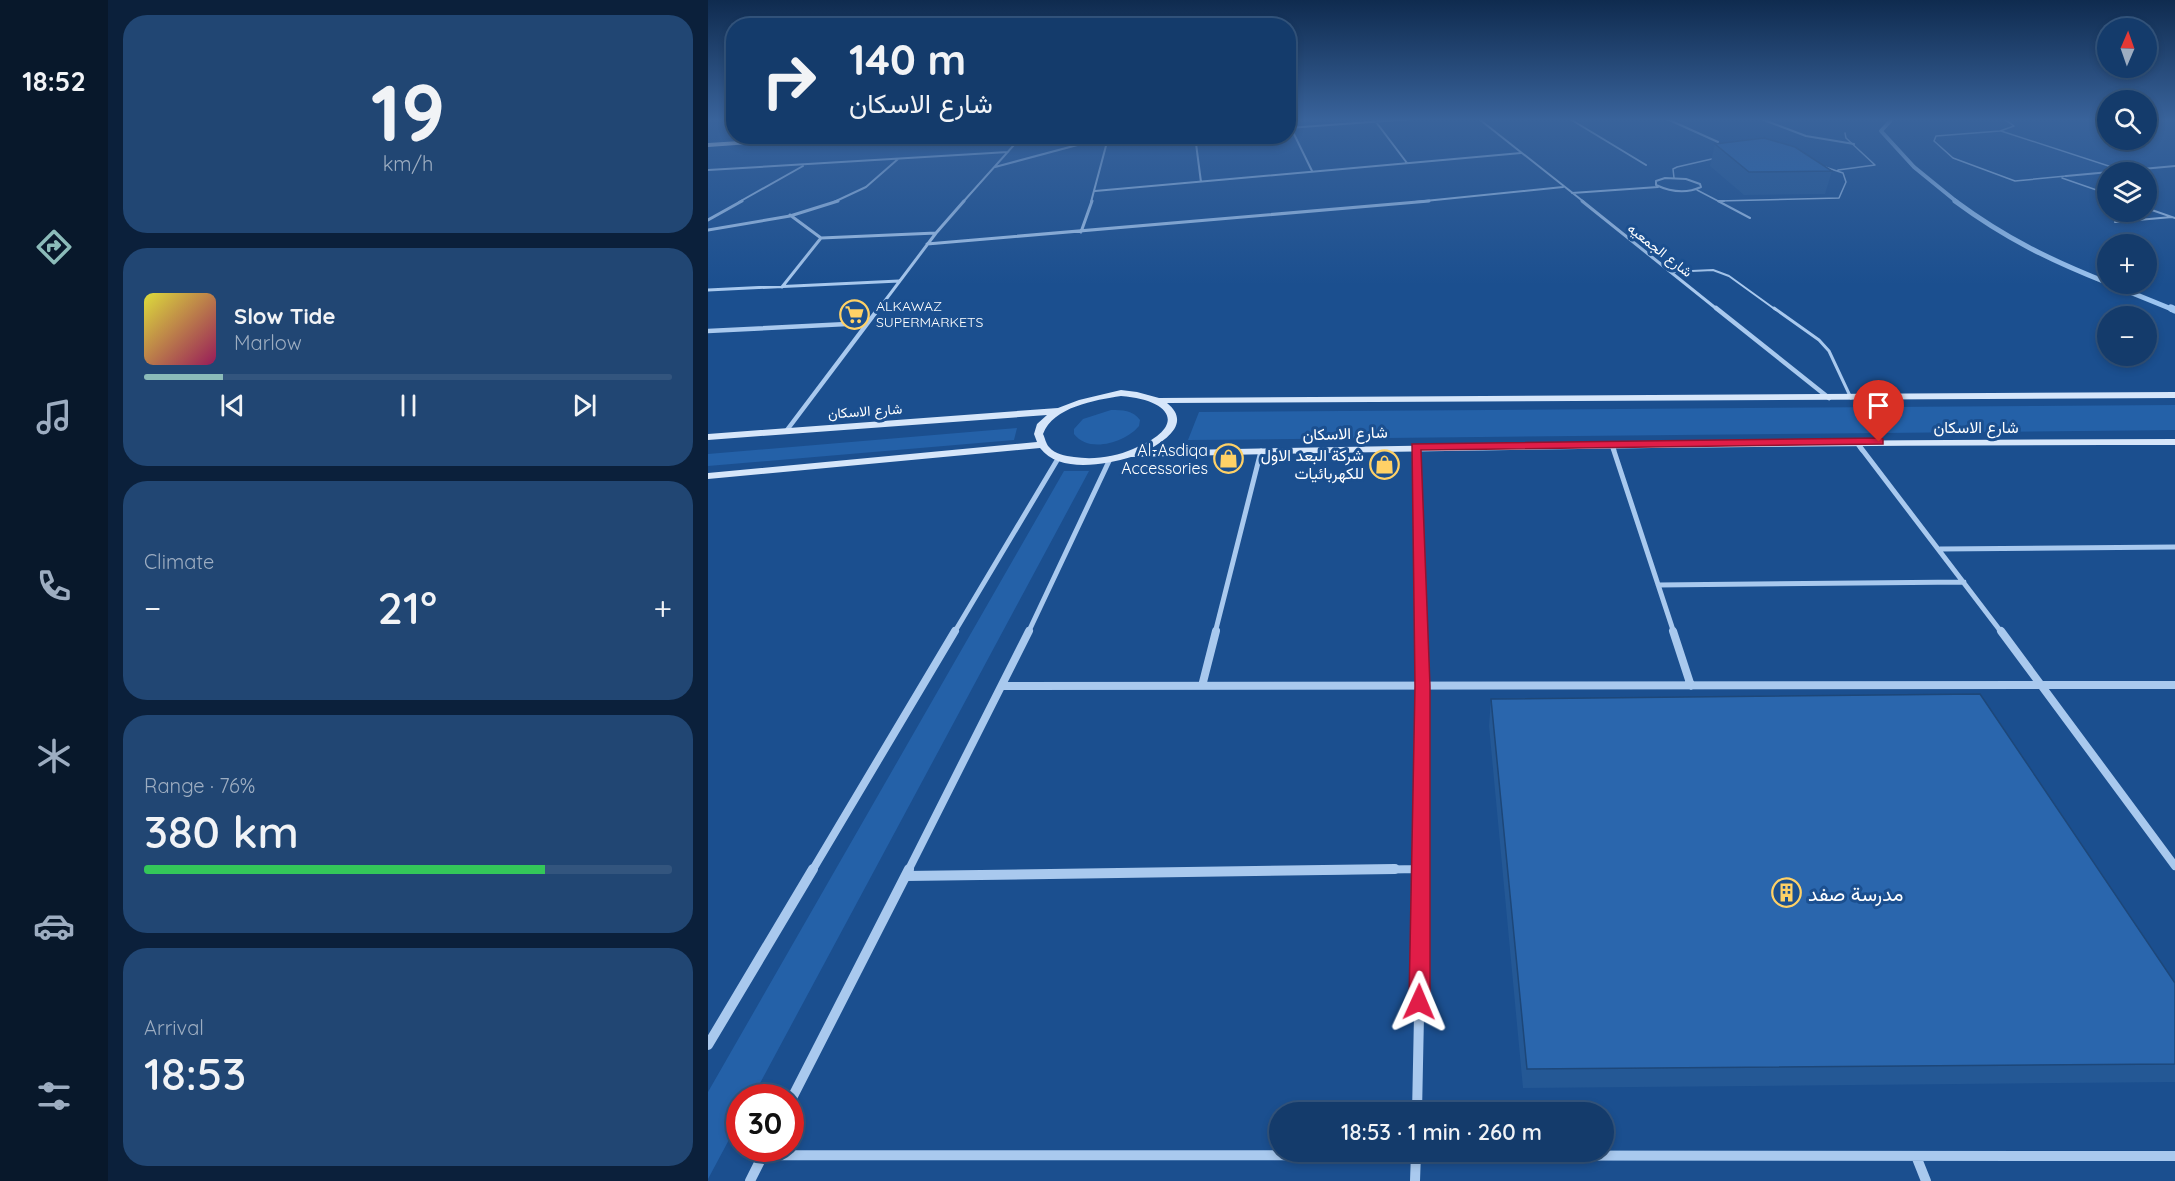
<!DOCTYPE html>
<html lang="en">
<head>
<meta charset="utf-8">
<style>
	body { margin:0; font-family:Quicksand,Vazirmatn,sans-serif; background:#214673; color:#f1f3f6; height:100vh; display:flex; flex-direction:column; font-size:22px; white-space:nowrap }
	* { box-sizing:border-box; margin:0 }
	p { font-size:20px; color:#9dadc1 }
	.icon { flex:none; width:33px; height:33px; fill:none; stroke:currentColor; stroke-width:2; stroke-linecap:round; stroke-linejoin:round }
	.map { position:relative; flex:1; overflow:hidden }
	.side { display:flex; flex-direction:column; gap:15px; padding:15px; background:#0b203b; width:600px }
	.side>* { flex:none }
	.top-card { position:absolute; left:18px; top:18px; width:570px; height:126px; border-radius:24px; box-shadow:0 3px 9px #0003,0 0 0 2px #33557e; background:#143b6b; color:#f1f3f6; overflow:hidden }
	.needle { width:39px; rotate:2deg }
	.controls { position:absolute; left:1389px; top:18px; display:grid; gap:12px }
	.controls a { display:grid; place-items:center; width:60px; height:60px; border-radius:50%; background:#143b6b; box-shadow:0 3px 9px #0003,0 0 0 2px #33557e; font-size:30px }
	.speed { position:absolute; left:18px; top:1084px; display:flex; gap:12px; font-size:30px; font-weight:700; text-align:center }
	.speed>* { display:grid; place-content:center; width:78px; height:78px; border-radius:50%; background:#143b6b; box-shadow:0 3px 9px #0003,0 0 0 2px #33557e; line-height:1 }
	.speed .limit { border:9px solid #d22; background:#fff; color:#111 }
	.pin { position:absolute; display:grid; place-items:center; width:51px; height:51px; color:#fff; margin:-62px -26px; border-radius:50% 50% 50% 0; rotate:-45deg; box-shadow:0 0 6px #0007 }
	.pin .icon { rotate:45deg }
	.me { position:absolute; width:66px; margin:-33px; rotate:1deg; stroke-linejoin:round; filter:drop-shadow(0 0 4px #0008) }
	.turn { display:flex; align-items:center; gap:21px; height:126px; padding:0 24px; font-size:27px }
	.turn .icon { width:78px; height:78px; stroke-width:2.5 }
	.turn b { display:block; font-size:42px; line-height:51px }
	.big { font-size:45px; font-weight:600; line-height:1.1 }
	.side .tile { flex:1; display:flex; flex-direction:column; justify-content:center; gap:9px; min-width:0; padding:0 21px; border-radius:24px; background:#214673 }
	.side .dial { align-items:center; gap:0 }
	.dial b { font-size:78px; line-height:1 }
	.song { display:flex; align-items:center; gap:18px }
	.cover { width:72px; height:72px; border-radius:9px; background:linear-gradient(135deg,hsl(60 70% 55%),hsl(330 70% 35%)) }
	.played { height:6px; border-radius:3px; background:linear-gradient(90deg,#8bbbb9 15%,#33557e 15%) }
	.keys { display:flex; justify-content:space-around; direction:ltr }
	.heat { display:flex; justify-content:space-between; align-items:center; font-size:33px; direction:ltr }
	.charge { height:9px; border-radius:4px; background:linear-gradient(90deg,#34c759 76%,#33557e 0) }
	.trip { position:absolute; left:561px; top:1102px; width:345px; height:60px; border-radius:30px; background:#143b6b; box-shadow:0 3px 9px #0003,0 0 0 2px #33557e; font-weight:600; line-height:60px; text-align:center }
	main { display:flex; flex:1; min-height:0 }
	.dock { display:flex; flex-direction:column; width:108px; justify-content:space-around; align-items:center; background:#08182b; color:#9dadc1 }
	.dock .icon { width:42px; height:42px }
	.dock .on { color:#8bbbb9 }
	.dock b { font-size:27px; color:#f1f3f6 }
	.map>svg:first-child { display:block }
</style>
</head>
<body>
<main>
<nav class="dock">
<b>18:52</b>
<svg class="icon on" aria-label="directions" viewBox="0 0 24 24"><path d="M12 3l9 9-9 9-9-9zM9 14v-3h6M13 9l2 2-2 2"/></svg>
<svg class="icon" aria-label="music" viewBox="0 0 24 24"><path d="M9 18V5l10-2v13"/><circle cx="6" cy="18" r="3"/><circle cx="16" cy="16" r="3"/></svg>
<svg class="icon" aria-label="phone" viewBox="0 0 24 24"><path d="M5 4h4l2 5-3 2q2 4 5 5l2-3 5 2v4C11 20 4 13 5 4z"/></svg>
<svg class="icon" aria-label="climate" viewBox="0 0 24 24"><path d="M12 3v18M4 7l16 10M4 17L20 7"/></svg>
<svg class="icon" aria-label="car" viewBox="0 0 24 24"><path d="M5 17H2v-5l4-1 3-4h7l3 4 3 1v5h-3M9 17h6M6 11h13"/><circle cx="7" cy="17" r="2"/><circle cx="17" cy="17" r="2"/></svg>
<svg class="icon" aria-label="filters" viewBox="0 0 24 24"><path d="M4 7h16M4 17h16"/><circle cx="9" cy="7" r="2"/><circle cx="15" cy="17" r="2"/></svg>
</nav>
<section class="side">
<div class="tile dial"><b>19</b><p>km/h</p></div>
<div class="tile">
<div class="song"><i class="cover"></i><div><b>Slow Tide</b><p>Marlow</p></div></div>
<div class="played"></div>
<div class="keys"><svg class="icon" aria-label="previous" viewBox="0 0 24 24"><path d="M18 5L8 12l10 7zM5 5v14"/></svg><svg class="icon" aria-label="pause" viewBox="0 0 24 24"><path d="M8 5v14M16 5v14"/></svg><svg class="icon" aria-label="next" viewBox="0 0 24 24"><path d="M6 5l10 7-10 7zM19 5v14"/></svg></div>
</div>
<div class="tile"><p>Climate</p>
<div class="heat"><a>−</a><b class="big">21°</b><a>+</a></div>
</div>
<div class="tile"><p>Range · 76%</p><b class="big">380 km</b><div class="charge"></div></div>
<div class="tile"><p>Arrival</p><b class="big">18:53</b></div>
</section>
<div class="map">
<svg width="1467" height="1181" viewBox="0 0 1467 1181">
	<rect width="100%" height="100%" fill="#1b4f8f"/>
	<path fill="#2461a8" d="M1467,405V430L480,440L491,412Z
		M403,410C414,410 425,410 432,420L431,426C418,442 381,454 366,434V429L375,419Z
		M309,428L306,440L0,466V454Z
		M356,471H381L44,1098H32L31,1121L0,1179V1092Z"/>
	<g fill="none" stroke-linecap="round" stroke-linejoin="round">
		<path stroke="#9cc4f0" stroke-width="4" d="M1184,119L1173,131L1206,167L1249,202"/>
		<path stroke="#9cc4f0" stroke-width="5" d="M1247,201C1297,238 1342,260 1400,283
			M1402,284L1466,310"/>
		<path stroke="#9cc4f0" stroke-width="7" d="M1463,308L1467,310"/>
		<path stroke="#a9c9ee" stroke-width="1.5" d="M1296,119L1306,126L1292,131L1228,136L1226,141L1245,158L1307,181L1358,176
			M1293,131L1416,171
			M1130,170L1167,165L1138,138L1137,133
			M966,178L965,169L969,167L1008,158
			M1354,178L1400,194
			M989,190L1012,202
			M1010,201L1131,198L1138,182L1135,173L1111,165"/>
		<path stroke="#a9c9ee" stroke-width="2" d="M1010,201L1042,218
			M1010,201H1016
			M1438,208L1467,218
			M1407,222L1464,217
			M962,272L1005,270L1021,276L1068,310"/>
		<path stroke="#a9c9ee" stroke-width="3" d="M1066,308L1111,340L1121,351L1143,398"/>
		<path stroke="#a9c9ee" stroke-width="2" d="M771,119L876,202
			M862,119L938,165
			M959,119L1010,142
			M1053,119L1098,136L1146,144
			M668,122L699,163
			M580,128L704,119
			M583,128L604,171
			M487,136L493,182
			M397,142L472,136
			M287,167L403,136
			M0,170L300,152
			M1358,176L1467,166
			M957,178L978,179L992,184L993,187C978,194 963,192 948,185V181Z
			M387,191L813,153
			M864,193L950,187
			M31,202L95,166
			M126,202L158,187L190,159
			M255,202L314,136
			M383,202L399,142
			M707,202L855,187"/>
		<path stroke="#a9c9ee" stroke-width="3" d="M874,201L1010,310
			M0,220L34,201
			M0,230L82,216L130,201
			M373,232L384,201
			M113,238L228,233
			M219,244L721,201
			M74,287L113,238L82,215
			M0,290L191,281
			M170,310L228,233L256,201"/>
		<path stroke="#a9c9ee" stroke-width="4.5" d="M1008,308L1121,398
			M0,331L159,323
			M79,430L171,308
			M1148,442L1154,450
			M904,444L906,450
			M708,447V450"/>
		<path stroke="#a9c9ee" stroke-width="5" d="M708,448L713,633
			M905,448L966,633
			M1153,448L1294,633
			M1232,549L1467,547
			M950,585L1256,582
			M246,633L351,457
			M320,633L402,459
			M507,633L553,451"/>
		<path stroke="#a9c9ee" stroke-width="8" d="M713,631L714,871
			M965,631L983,686
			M1293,631L1467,866
			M295,686L1467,685
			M494,686L508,631
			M104,871L247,631
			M200,871L321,631
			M576,871L714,869"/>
		<path stroke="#a9c9ee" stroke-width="10" d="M198,876L687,869
			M0,1045L105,869
			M82,1102L201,869
			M709,1113L714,869
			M55,1155L1467,1156
			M1208,1156L1218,1181
			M42,1181L58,1149
			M707,1181L708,1153"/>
		<path fill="#d6e6fa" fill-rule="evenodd" d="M413,390L429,392L451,398L1467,392V398L459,403C484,423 457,441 438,451C781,443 1124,440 1467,439V445C1119,445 771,449 423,457C396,465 351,473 332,448L0,479V473L329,442L326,434L329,424L339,415L0,440V434L350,408L371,400ZM413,396C465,400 480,427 425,449C407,457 385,460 366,457C357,456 347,454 341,447C338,444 337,438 335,434C345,407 387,400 413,396Z"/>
		<path fill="#f0f6ff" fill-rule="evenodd" d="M111,136H151L0,147V143Z"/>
	</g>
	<path fill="#245895" d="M1007,144L1124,171L1117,194L1036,195L1002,166Z
		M783,699L1467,983V1082L815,1088L781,726Z"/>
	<path fill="#2a66ad" stroke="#1d4779" stroke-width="1.5" d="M1056,138L1087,147L1124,171L1041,172L1007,144Z
		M1272,694L1467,983V1064L819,1069L783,699Z"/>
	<linearGradient id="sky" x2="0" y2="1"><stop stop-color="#0f2b4f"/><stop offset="0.42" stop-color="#39639b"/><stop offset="1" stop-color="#39639b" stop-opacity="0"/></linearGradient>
	<rect width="1467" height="285" fill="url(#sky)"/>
	<path fill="#e11d48" stroke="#92132f" stroke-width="1.5" d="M1171,438L1175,439V444L713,450L722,686V1002L719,1010L711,1013L704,1010L701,1002L707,686L704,444Z"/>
	<defs>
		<symbol id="supermarket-ring" viewBox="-11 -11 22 22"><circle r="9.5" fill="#1b4f8f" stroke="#ffd166" stroke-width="1.5"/><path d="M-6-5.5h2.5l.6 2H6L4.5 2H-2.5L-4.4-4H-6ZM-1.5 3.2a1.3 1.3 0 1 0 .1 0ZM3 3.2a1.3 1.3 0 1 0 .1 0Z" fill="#ffd166"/></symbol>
		<symbol id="shop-ring" viewBox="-11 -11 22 22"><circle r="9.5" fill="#1b4f8f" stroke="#ffd166" stroke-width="1.5"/><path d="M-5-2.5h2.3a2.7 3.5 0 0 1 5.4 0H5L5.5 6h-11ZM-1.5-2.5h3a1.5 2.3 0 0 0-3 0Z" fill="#ffd166"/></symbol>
		<symbol id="building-ring" viewBox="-11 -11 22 22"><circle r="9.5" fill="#1b4f8f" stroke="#ffd166" stroke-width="1.5"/><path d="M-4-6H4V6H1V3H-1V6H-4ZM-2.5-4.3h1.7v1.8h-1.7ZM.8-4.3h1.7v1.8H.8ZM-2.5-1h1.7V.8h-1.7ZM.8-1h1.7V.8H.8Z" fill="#ffd166"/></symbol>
	</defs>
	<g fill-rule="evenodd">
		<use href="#supermarket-ring" x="130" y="298" width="33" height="33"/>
		<use href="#shop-ring" x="504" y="442" width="33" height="33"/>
		<use href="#shop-ring" x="660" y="448" width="33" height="33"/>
		<use href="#building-ring" x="1062" y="876" width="33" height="33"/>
	</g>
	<g text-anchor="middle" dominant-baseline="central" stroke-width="6" stroke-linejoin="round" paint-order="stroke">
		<g font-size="14" fill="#fff" stroke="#1b4f8f">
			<text transform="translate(952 250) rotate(38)">شارع الجمعيه</text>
			<text transform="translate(157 411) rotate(-4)">شارع الاسكان</text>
		</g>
		<g font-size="14" fill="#fff" stroke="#1b4f8f" text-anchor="start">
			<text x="168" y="306">ALKAWAZ<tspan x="168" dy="16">SUPERMARKETS</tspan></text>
		</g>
		<g font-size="16" fill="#fff" stroke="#1b4f8f">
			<text x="1268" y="427">شارع الاسكان</text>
			<text transform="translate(637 433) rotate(-2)">شارع الاسكان</text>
		</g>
		<g font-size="16" fill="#fff" stroke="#1b4f8f" text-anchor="end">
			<text x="500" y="450">Al-Asdiqa<tspan x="500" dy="18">Accessories</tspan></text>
			<text x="656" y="455">شركة البعد الاول<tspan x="656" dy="18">للكهربائيات</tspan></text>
		</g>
		<g font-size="20" fill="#fff" stroke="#1b4f8f" text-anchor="start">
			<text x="1100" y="893">مدرسة صفد</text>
		</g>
	</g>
</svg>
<div class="controls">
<a><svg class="needle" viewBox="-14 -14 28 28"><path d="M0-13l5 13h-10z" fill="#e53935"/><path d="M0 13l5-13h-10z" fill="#9dadc1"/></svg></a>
<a><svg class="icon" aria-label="search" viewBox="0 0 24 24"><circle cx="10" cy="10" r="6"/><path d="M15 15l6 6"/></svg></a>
<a><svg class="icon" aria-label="layers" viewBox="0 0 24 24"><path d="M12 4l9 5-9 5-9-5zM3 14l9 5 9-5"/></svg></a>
<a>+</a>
<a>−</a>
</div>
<div class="speed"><div class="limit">30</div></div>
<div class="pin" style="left:1171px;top:442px;background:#d93025"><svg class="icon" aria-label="arrive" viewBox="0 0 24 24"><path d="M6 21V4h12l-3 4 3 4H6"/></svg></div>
<svg class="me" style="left:711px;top:1002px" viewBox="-20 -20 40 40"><path d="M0-17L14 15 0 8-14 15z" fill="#e11d48" stroke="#fff" stroke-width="4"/></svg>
<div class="trip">18:53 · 1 min · 260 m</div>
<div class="top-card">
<div class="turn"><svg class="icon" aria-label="right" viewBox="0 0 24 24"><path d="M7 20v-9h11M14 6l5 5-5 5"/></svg><div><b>140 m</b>شارع الاسكان</div></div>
</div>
</div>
</main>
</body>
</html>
